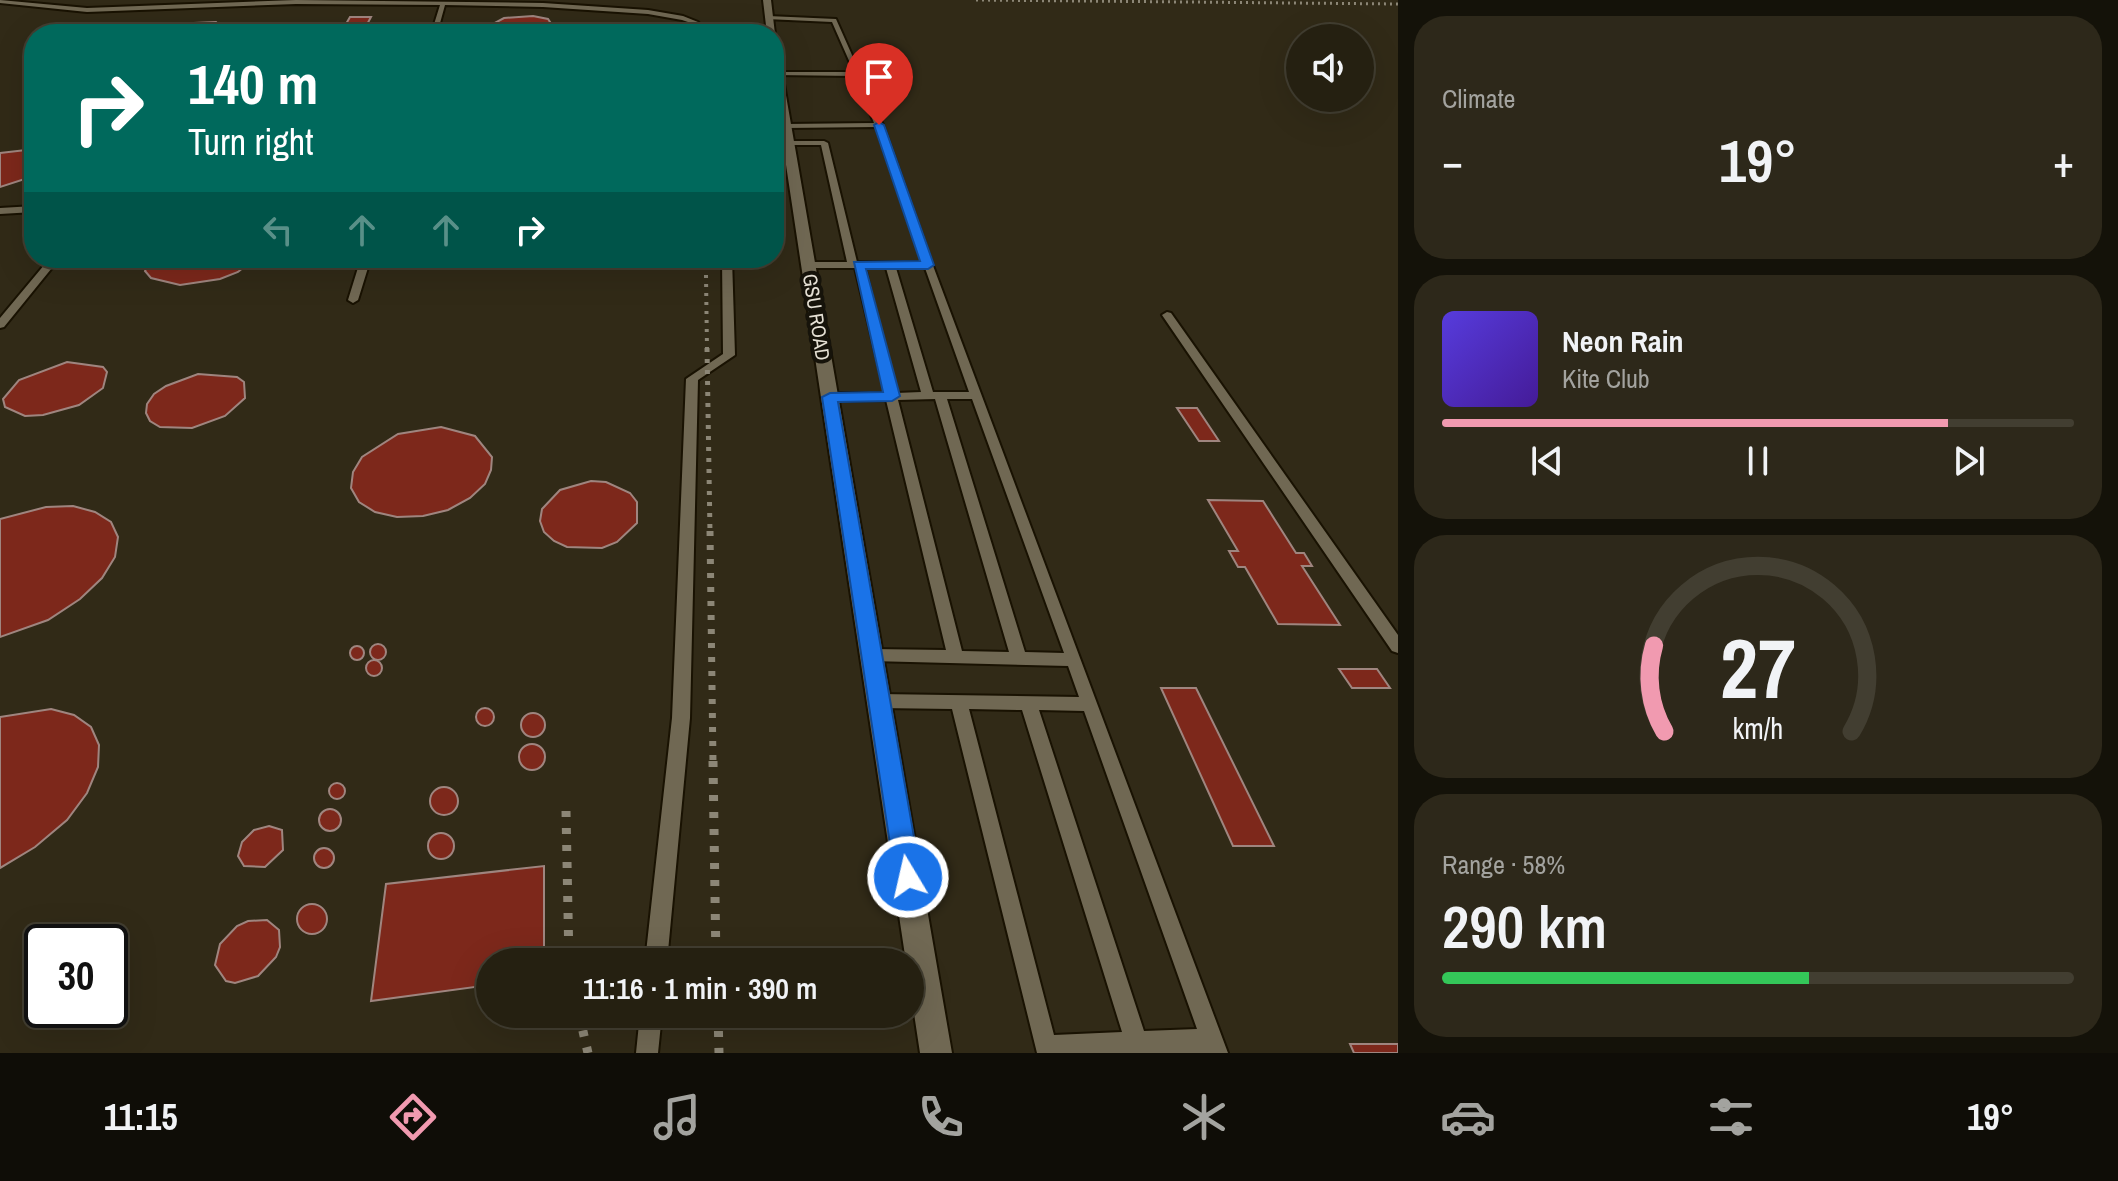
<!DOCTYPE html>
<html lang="en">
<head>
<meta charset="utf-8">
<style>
	body { margin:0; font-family:"Archivo Narrow",sans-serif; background:#2d281a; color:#f1f3f6; height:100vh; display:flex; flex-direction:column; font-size:30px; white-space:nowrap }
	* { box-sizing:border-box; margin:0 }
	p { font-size:26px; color:#a3a39f }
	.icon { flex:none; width:44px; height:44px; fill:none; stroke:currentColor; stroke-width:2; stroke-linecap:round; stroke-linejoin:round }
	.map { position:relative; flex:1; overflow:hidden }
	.sheet { display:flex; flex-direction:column; gap:16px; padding:16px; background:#141209; width:720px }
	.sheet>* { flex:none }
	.top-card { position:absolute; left:24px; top:24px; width:760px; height:244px; border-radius:32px; box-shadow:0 8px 32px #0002,0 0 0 2px #423e31; background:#00695c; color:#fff; overflow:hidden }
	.controls { position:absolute; left:1286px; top:24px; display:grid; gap:16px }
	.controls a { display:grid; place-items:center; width:88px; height:88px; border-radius:50%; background:#252011; box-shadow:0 8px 32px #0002,0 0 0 2px #423e31; font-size:40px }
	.speed { position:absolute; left:24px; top:924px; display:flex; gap:16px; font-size:40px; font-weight:700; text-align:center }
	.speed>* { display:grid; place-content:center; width:104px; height:104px; border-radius:50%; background:#252011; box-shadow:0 8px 32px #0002,0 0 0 2px #423e31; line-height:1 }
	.speed .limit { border:4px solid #111; border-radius:12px; background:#fff; color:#111 }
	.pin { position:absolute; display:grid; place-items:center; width:68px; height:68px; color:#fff; margin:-82px -34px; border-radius:50% 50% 50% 0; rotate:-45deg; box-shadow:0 0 8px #0007 }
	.pin .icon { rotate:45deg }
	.me { position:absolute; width:88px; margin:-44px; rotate:351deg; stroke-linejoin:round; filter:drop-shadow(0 0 6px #0008) }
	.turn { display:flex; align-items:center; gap:28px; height:168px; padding:0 32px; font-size:36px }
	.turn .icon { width:104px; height:104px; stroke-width:2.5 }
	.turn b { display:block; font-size:56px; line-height:68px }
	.lanes { display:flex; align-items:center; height:76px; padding:0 32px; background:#0003; justify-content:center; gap:40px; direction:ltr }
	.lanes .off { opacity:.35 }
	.big { font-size:60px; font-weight:600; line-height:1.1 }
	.sheet .tile { flex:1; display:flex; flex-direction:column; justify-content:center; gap:12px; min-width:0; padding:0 28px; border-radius:32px; background:#2d281a }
	.sheet .dial { align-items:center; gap:0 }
	.dial svg { height:208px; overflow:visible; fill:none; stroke:#423e31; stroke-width:7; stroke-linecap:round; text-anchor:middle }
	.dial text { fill:#f1f3f6; stroke:none }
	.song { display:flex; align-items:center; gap:24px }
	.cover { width:96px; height:96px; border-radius:12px; background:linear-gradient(135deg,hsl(250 70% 55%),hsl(260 70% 35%)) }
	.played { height:8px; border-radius:4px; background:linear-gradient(90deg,#f19ab0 80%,#423e31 80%) }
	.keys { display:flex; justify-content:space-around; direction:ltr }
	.heat { display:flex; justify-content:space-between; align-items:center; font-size:44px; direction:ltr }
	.charge { height:12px; border-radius:6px; background:linear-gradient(90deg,#34c759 58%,#423e31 0) }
	.trip { position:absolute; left:476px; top:948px; width:448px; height:80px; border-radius:40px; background:#252011; box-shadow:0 8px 32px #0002,0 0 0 2px #423e31; font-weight:600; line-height:80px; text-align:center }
	.tabs { display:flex; height:128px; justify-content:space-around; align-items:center; background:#0f0d07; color:#a3a39f }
	.tabs .icon { width:56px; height:56px }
	.tabs .selected { color:#f19ab0 }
	.tabs b { font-size:36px; color:#f1f3f6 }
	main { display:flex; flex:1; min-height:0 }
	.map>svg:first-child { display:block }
</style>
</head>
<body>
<main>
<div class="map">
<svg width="1398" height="1053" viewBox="0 0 1398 1053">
	<rect width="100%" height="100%" fill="#312a17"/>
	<path fill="#7d281b" stroke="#9f857f" stroke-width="2" d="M533,16L548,19L552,25L526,34H504L489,26L504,18Z
		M350,17H371L364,30L342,31Z
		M215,22L206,32L184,33L194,23Z
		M26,150L34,151V176L0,187V153Z
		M151,258H255L238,272L220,279L180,285L151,278L145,271Z
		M67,362L103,367L107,372L103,388L79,405L43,415L25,416L5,407L3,399L19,380Z
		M198,374L237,377L244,382L245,398L225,416L192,428L160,427L150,421L146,413L147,404L154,394L166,386Z
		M1177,408H1197L1219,441H1199Z
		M441,427L475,436L492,457L491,470L485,484L470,498L448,510L423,516L397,517L375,512L359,502L351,488L353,472L362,457L398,434Z
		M591,481L606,482L630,493L637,502V523L617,542L602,548L567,547L554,541L544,532L540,521L542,509L560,490Z
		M1208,500L1263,501L1296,553H1304L1312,566H1302L1340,625L1278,624L1245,567H1238L1229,551H1238Z
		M73,506L95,512L111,522L118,537L115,557L102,578L80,599L48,620L0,637V519L46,507Z
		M370 652a8 8 0 1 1 16 0a8 8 0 1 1-16 0Z
		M350 653a7 7 0 1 1 14 0a7 7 0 1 1-14 0Z
		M366 668a8 8 0 1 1 16 0a8 8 0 1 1-16 0Z
		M1339,669H1377L1390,688H1352Z
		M1161,688H1196L1274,846H1233Z
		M476 717a9 9 0 1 1 18 0a9 9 0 1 1-18 0Z
		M51,709L74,715L91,727L99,745L98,767L87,793L67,820L35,847L0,868V717Z
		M521 725a12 12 0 1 1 24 0a12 12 0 1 1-24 0Z
		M519 757a13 13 0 1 1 26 0a13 13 0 1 1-26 0Z
		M329 791a8 8 0 1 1 16 0a8 8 0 1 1-16 0Z
		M430 801a14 14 0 1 1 28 0a14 14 0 1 1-28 0Z
		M319 820a11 11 0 1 1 22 0a11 11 0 1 1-22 0Z
		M269,826L282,830L283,850L265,867L244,866L238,856L242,842L254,830Z
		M428 846a13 13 0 1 1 26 0a13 13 0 1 1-26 0Z
		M314 858a10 10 0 1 1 20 0a10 10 0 1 1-20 0Z
		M544,866V962H490V985L371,1001L386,884Z
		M297 919a15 15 0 1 1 30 0a15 15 0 1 1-30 0Z
		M267,920L279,930L280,947L276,957L258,976L235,983L226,981L215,965L220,944L237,926L248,921Z
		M1350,1044H1398V1053H1354Z"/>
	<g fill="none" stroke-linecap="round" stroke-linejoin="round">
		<defs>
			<path id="service" d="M0,0L87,8L296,0L543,3L648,10L683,16L698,22L707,34H701L694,24L682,20L648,14L543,7L445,5L437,34H431L440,5L296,4L87,12L0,3Z
				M768,16L836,19L883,125L932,263L1228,1053H1037L952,709L879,708L873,706L871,701L873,696L879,694L1079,697L1068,666L871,661L865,660L863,655L865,650L871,649L946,650L886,400L830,401L824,397L830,393H885L855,268H808L803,265L808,262H847L821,145H785V141H824L828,143L857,262H922L876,127L786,128L782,126L786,124L874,123L855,76L774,75L777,72H854L832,22L766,19ZM865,268H886L921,392L896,393ZM896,268H925L969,392H933ZM935,399L1009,652L962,651L898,400ZM947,399H972L1064,653L1025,652ZM969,709L1022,710L1122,1032L1054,1035ZM1039,710L1084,711L1197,1029L1144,1031Z
				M34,206V212L0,214V208Z
				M50,258H60L4,327L0,328V318Z
				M361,258H371L358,300L353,303L348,300Z
				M722,258H732L735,355L698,380L690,718L667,962H645L672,718L686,379L723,354Z
				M1167,312L1171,313L1398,635V653L1392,651L1162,315Z
				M640,1014H662L658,1053H636Z"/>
			<path id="minor" d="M763,0H771L775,34L774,36L767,34Z
				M774,52L779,55L952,1053H920L910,987V962H906L774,85Z"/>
		</defs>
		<use href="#service" stroke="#191202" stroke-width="4"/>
		<use href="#minor" stroke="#191202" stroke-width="4"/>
		<use href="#service" fill="#706853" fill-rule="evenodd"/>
		<use href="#minor" fill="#706853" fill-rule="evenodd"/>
		<path stroke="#8c8676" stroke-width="3" stroke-dasharray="2 4" stroke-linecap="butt" d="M976,0L1398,4"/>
		<path stroke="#8c8676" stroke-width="4" stroke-dasharray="3 6" stroke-linecap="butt" d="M706,275L707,350"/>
		<path stroke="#8c8676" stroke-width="5" stroke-dasharray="4 7" stroke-linecap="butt" d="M707,348L710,533"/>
		<path stroke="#8c8676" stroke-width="7" stroke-dasharray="5 9" stroke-linecap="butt" d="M710,531L713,763"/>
		<path stroke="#8c8676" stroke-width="9" stroke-dasharray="6 11" stroke-linecap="butt" d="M713,761L716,962
			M566,811L569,962
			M579,1014L588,1053
			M718,1014L719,1053"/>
	</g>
	<path fill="#1a73e8" stroke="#114b97" stroke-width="2" d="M879,122L884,125L934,265L928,269H866L900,396L892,401L838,402L921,877L917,886L908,890L899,886L895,877L822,397L830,393L883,392L854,262L920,261L874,125Z"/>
	<g text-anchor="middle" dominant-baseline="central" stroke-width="8" stroke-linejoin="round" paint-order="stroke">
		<g font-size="20" fill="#e5e0d4" stroke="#16130a">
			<text transform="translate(817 317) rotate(81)">GSU ROAD</text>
		</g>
	</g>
</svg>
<div class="controls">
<a><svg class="icon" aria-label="sound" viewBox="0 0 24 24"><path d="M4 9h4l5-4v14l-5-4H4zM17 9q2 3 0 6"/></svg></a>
</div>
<div class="speed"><div class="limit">30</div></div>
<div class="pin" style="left:879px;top:125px;background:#d93025"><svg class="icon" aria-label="arrive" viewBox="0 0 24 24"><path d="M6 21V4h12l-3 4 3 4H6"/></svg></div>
<svg class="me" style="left:908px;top:877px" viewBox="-20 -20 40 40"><circle r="17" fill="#1a73e8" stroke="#fff" stroke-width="3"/><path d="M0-11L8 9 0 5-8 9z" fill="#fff"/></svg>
<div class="trip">11:16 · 1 min · 390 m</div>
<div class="top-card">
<div class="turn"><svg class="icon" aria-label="right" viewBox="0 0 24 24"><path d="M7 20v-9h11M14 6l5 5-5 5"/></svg><div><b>140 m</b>Turn right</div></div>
<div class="lanes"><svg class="icon off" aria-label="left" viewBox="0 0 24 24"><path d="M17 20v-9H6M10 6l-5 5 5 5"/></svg><svg class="icon off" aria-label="ahead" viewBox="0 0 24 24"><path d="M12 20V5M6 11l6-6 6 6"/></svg><svg class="icon off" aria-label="ahead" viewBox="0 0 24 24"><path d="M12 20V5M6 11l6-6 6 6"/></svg><svg class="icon" aria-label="right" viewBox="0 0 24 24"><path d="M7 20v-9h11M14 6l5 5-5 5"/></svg></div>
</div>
</div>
<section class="sheet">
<div class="tile"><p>Climate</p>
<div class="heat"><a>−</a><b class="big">19°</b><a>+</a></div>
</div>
<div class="tile">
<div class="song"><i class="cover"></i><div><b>Neon Rain</b><p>Kite Club</p></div></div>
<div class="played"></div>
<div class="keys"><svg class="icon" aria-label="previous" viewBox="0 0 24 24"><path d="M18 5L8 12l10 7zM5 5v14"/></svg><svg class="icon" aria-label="pause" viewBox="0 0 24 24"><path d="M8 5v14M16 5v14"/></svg><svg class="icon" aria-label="next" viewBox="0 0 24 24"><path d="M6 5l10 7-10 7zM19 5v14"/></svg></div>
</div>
<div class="tile dial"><svg viewBox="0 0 100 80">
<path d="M14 69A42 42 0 1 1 86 69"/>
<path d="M14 69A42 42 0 0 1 10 36" stroke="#f19ab0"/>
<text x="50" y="56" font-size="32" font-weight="700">27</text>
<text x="50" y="72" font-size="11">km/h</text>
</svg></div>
<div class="tile"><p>Range · 58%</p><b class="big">290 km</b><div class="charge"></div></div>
</section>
</main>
<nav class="tabs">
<b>11:15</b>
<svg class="icon selected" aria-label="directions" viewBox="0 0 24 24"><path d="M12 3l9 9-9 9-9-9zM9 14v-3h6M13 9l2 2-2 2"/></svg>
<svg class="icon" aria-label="music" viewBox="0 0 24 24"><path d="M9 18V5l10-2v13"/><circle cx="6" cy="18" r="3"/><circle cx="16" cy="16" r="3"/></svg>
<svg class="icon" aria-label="phone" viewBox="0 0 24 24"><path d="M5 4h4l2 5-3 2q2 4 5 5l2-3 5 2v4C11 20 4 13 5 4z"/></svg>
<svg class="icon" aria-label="climate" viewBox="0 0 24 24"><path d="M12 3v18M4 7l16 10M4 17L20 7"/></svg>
<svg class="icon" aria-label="car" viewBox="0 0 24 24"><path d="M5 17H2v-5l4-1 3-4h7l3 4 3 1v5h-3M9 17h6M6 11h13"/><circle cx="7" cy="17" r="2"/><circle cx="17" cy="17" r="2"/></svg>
<svg class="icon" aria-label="filters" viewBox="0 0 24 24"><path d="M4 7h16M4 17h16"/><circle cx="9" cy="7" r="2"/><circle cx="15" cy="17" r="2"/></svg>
<b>19°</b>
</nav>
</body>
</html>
